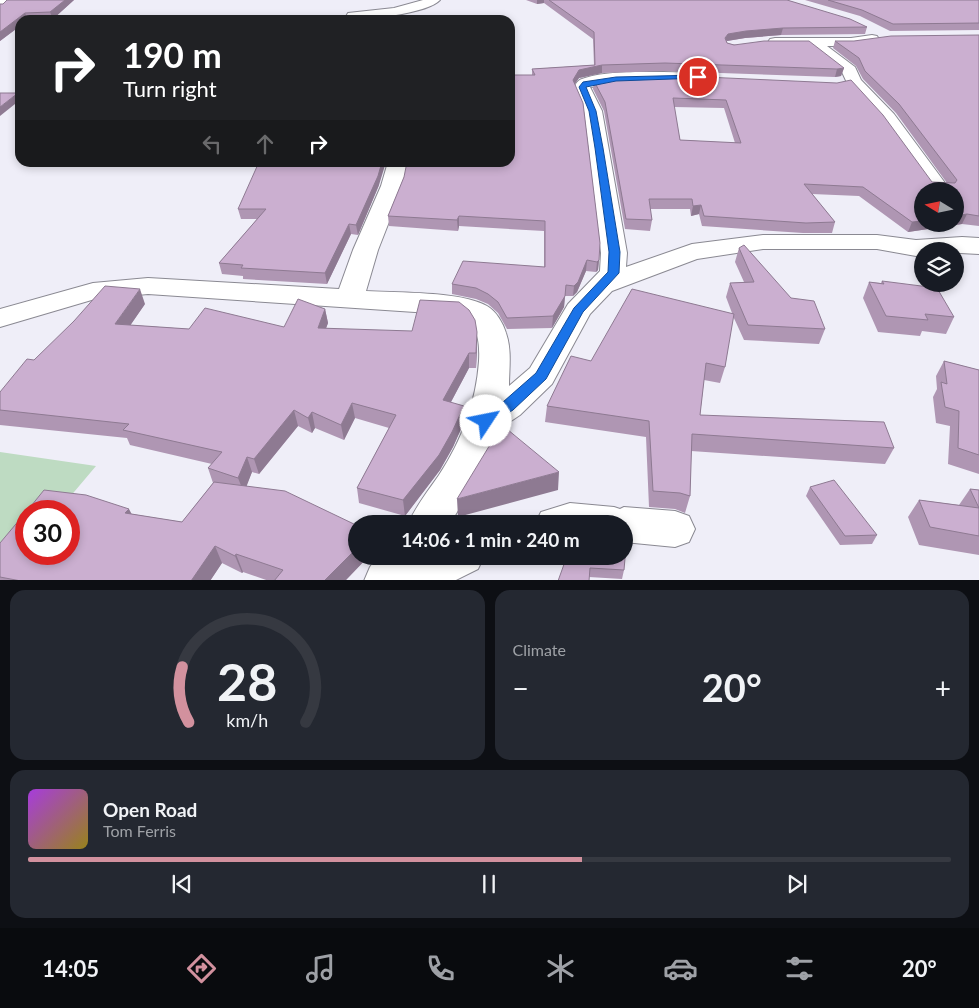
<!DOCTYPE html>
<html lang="en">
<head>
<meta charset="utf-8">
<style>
	body { margin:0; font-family:Lato,sans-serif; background:#242831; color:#f1f3f6; height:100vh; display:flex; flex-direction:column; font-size:19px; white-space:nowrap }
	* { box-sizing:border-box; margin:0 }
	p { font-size:16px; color:#9ea1a6 }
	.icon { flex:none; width:28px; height:28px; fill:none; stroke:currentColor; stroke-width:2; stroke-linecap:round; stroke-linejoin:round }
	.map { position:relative; height:580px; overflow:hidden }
	.drawer { display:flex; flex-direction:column; gap:10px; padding:10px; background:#0d0f14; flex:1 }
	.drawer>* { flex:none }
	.top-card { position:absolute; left:15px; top:15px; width:500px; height:152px; border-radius:15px; box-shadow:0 2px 8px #0003; background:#202124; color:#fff; overflow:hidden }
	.needle { width:32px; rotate:280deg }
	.controls { position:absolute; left:914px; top:182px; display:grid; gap:10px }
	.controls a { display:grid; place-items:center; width:50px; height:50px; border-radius:50%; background:#171b24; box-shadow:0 2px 8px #0003; font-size:25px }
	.speed { position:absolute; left:15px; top:500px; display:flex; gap:10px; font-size:25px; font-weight:700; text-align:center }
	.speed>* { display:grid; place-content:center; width:65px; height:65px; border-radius:50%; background:#171b24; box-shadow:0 2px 8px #0003; line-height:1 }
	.speed .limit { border:8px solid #d22; background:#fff; color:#111 }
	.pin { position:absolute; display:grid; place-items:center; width:42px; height:42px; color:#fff; margin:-21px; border:2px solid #fff; border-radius:50%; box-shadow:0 1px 5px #0007 }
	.me { position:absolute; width:55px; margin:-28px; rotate:56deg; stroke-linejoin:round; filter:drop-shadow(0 0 4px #0008) }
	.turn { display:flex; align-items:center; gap:18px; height:105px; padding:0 25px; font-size:22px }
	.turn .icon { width:65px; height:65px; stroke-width:2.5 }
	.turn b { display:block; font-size:35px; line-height:42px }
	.lanes { display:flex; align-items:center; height:48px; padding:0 25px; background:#0003; justify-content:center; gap:25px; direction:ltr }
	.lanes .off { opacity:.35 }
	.big { font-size:38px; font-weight:700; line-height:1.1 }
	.drawer .tile { flex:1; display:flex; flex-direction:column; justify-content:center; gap:8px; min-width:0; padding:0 18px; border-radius:15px; background:#242831 }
	.drawer .dial { align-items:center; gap:0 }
	.dial svg { height:130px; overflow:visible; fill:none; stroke:#363941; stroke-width:7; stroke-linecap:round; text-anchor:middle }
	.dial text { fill:#f1f3f6; stroke:none }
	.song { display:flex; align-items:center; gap:15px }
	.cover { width:60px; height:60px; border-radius:8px; background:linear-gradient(135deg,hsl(280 70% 55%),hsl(50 70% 35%)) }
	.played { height:5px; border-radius:2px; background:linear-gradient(90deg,#d2919e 60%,#363941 60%) }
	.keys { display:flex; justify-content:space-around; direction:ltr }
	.heat { display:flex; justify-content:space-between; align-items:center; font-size:28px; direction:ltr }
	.drawer .tiles { flex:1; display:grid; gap:10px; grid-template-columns:1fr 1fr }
	.tile:last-child { grid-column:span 2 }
	.trip { position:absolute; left:348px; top:515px; width:285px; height:50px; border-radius:25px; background:#171b24; box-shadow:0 2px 8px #0003; font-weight:700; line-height:50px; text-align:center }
	.tab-bar { display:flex; height:80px; justify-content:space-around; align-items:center; background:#090b0e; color:#9ea1a6 }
	.tab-bar .icon { width:35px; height:35px }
	.tab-bar .selected { color:#d2919e }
	.tab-bar b { font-size:22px; color:#f1f3f6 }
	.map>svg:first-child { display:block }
</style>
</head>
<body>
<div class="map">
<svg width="979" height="581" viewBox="0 0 979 581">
	<rect width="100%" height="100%" fill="#efeef8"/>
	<path fill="#bedbc2" d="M0,452L96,466L58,511H26V548L0,579Z"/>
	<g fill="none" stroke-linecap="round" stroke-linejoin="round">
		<defs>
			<path id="minor" d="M0,0H12L4,9L0,10Z
				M423,0H440C427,14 364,20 344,20L348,13L394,8Z
				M872,35L877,36L879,39L877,42L851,46H827L855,67L861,80L894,114L951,191H929L881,122L848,85L842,72L808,46H775L770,45L768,42L770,39L775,38H851Z
				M663,72L710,73L716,75L718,78L716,81L710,83L648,82L590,87L602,111L627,253L626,267L692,244L763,235H877L916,240L962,237L979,238V254L922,251V255L916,256L877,249H763L697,259L612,291L590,314L552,384L520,415L499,429L477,478L450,524H408C416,506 428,491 439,475C462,440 476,403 479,361C480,342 478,324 460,315L148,294L95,299L0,327V309L93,283L148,278L339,289L353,250L381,186L388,162H408L403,186L378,250L366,291C397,293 461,291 487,306C496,311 503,323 506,333C512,350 509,369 509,386L530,368L568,304L600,271L601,253L584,111L574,87C576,84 578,80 582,79C602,71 641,72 663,72Z
				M570,503L614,507L620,509L624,507L675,511L689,516L695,529L689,542L675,547L624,542V524H535L541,512Z
				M378,556H484L478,569L454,581H364L370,567Z"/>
		</defs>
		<use href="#minor" stroke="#8a8992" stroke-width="2"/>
		<use href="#minor" fill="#fff" fill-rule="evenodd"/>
	</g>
	<path fill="#af96b3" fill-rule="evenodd" d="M7,0H74L53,19L20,20V26L0,41V4H3Z
		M526,0H787L867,27L865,34L781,35L745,38L727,41V43L844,68L841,76L835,77L663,71L602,73L579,78L575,84L599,260L598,270L596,272L586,271L577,292L573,296H565L564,307L552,328L507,329L498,313L488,304L476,299L452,294V284L544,267V231L459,226L458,231L389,226L388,216L404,177L510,162L532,75V69L594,65L593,39L544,3L537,4Z
		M805,0H979V30L890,31L860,16Z
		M979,35V226L962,224L908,232L859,196L812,194L835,222L832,233H803L702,226L699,214L691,216L690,209H650L652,220L650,231L625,229L604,111L593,89L594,81L683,76L932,182L947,183L896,113L863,79L856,66L833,48L835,41H854ZM674,107L724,108L735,143L680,140Z
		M379,185L358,235L351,234L327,284L243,279V276L222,274L219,263L257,219H241L238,209Z
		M739,248L791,298L825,329L819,344L744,340L733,316L725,367L720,383L704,380L700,415L894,448L885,464L691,451L690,496L685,513L675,509L649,507L646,437L545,422L547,406L591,361L732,313L726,297L730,283L744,282L735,262Z
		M882,281L954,317L946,334L922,331L920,336L878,332L863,298L869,282L881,283Z
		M145,304L130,325L189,329L284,327L325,309L328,323L326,328L477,347L476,368H469L451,402L464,422L453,447L440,470L405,516L359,503L357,488L389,428L355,418L344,440L315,428L312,433L298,426L259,474L252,472L246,486L369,556L345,581H269L243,572L242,573L222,563L210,581H0V543L132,514L182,522L213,483L208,468L212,464L130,445L127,438L0,425V392Z
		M944,361L979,370V474L948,464L950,426L936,423L933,397L937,389L936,376Z
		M810,487L877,535L872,544L840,545L806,496Z
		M970,489L979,490V555L919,545L908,517L919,500L959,505Z
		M567,556L624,570L622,579L589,577Z"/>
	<path fill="#8e7a92" d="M65,0H74L53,19L50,12Z
		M537,0H544V3L537,4Z
		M25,13L28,20H20V26L0,41V32Z
		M783,28L781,35L745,38L727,41L725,38L728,34L746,31Z
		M602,65V73L579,78L572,88L573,80L579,70Z
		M844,68L841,76L835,77L837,69Z
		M18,93L20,97V100L0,116V107Z
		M382,162H386L379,185L358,235L356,225Z
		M701,205L699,214L691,216L693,206Z
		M967,214L962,224L908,232L912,222L922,221V224H955V216Z
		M459,216V226L458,231L457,220Z
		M349,224L351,234L327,284L325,273Z
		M587,260L586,271L577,292L573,296L574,286Z
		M599,260L598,270L596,272L597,262Z
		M566,285L564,307L552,328L553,316Z
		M140,289L145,304L121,339L115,324Z
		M325,309L328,323L321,342L318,328Z
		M477,332V347L476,368V353Z
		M469,353V368L444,415L443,400Z
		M352,403L355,418L344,440L341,425Z
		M464,406V422L453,447L440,470L405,516L403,500Z
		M294,410L298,426L259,474L254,459Z
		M312,412L315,428L312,433L308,418Z
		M247,457L252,472L244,493L238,478Z
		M559,472L558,490L458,517L457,499Z
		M129,509L138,526L125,513Z
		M215,546L222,563L210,581H191Z
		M356,549V556H369L345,581H324Z
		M236,554L243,572L242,573L235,556Z"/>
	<path fill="#cbafd0" stroke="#8e7a92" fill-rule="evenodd" d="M7,0H65L50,12L25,13L0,32V4H3Z
		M549,0H787L850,19L867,27L783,28L746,31L728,34L725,38L727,43L734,45L764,41H809L844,68L837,69L665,63L602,65L579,70L573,80L583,103L600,243L599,260L597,262L587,260L578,282L574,286L566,285L565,296L553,316L507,318L498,302L488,294L476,288L452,284L463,261L545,267V221L459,216L457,220L388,216L404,177L407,162H510V97L514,75H535L532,69L595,65L594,32Z
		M828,0H979V23L893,24L862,10Z
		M979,35V216L967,214L955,216V191H922V221L912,222L863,187L804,184L835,222L806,223L704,216L701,205L693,206L692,199H649L652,220L626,219L605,102L594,81L683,76L837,83L851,80L883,115L932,182L955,183L957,180L899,104L865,71L859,58L835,41H854L891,36ZM673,98L726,100L741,143L680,140Z
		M0,93H18L0,107Z
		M259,162H382L378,176L356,225L349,224L325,273L241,268L243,265L219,263L266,209H238Z
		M744,245L791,298L814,301L825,329L748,325L730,283L754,282L739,248Z
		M882,281L937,288L954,317L925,314L928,320L886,316L869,282L884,284Z
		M105,286L140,289L115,324L189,329L205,308L284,327L298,299L325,309L318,328L412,331L420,300L459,302L469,310L475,320L477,332L476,353H469L443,400L464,406L452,432L439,455L403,500L357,488L396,415L352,403L341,425L312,412L308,418L294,410L254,459L247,457L238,478L208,468L222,452L123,430L129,424L0,410V392L27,359L34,360L74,321Z
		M632,289L734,314L725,367L706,363L700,415L884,422L894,448L692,434L690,496L680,493L653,491L649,421L547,406L571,356L591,361Z
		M944,361L979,370V455L958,448L959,411L945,407L941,382L947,384Z
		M502,425L559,472L457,499Z
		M834,480L877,535L845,536L810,487Z
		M214,482L285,491L356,525V549L324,581H274L283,570L236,554L235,556L215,546L191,581H21L0,577V543L26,512V554H69V511H27L44,490L86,495L129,509L125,513L182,522Z
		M970,489L979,490V536L930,527L919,500L979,508Z
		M624,532L627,535L624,570L590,568L589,581H558L567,556H624Z"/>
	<path fill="#1a73e8" stroke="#114b97" d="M698,75L700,76V78L616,81L586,87L596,111L603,148L620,252L619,273L583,312L546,379L513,410L491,424L486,426L480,424L478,421L480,417L503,402L536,373L574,308L608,272L609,252L595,148L589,111L579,87L583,82L616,77Z"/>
</svg>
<div class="controls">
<a><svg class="needle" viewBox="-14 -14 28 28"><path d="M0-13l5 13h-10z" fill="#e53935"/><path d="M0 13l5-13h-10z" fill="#9ea1a6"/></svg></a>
<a><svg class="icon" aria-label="layers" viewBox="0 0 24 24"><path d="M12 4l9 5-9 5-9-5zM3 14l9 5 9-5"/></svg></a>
</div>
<div class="speed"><div class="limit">30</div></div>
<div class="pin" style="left:698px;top:77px;background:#d93025"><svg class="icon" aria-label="arrive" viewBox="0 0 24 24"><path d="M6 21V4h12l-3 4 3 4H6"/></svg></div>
<svg class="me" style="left:486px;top:421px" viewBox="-20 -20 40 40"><circle r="19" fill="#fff"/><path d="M0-13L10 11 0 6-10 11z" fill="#1a73e8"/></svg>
<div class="trip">14:06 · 1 min · 240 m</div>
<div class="top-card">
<div class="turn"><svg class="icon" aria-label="right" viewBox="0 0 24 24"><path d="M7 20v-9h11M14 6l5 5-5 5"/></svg><div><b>190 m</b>Turn right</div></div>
<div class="lanes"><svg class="icon off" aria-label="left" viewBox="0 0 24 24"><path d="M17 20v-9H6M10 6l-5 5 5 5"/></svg><svg class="icon off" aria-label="ahead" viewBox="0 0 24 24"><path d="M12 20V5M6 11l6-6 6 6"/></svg><svg class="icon" aria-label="right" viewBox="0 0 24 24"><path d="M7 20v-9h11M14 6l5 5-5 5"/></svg></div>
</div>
</div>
<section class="drawer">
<div class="tiles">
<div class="tile dial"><svg viewBox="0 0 100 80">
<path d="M14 69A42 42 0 1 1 86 69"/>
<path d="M14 69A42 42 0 0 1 10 35" stroke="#d2919e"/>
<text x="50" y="56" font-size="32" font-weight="700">28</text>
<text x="50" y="72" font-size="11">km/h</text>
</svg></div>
<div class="tile"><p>Climate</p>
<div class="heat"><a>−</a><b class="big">20°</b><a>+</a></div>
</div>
<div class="tile">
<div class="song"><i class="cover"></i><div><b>Open Road</b><p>Tom Ferris</p></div></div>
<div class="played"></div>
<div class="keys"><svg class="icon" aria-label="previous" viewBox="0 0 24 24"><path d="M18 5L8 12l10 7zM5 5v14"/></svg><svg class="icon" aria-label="pause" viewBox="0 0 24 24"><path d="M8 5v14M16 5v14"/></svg><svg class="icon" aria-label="next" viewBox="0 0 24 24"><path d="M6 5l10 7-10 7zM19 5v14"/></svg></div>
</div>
</div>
</section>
<nav class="tab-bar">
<b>14:05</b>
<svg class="icon selected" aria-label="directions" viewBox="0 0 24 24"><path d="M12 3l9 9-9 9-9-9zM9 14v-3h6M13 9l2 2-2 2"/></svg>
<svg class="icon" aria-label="music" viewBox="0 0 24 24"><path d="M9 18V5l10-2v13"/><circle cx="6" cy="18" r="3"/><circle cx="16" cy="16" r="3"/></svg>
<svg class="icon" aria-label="phone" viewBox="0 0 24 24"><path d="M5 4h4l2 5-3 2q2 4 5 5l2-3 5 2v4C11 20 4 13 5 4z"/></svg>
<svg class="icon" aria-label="climate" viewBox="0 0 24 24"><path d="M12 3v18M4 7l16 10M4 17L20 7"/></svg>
<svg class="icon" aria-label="car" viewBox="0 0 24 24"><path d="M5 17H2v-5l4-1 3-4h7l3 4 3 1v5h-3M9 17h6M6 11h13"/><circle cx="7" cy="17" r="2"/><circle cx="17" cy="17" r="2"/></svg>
<svg class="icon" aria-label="filters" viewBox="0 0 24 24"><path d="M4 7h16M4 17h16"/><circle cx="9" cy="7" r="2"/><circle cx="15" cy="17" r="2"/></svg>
<b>20°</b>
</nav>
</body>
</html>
